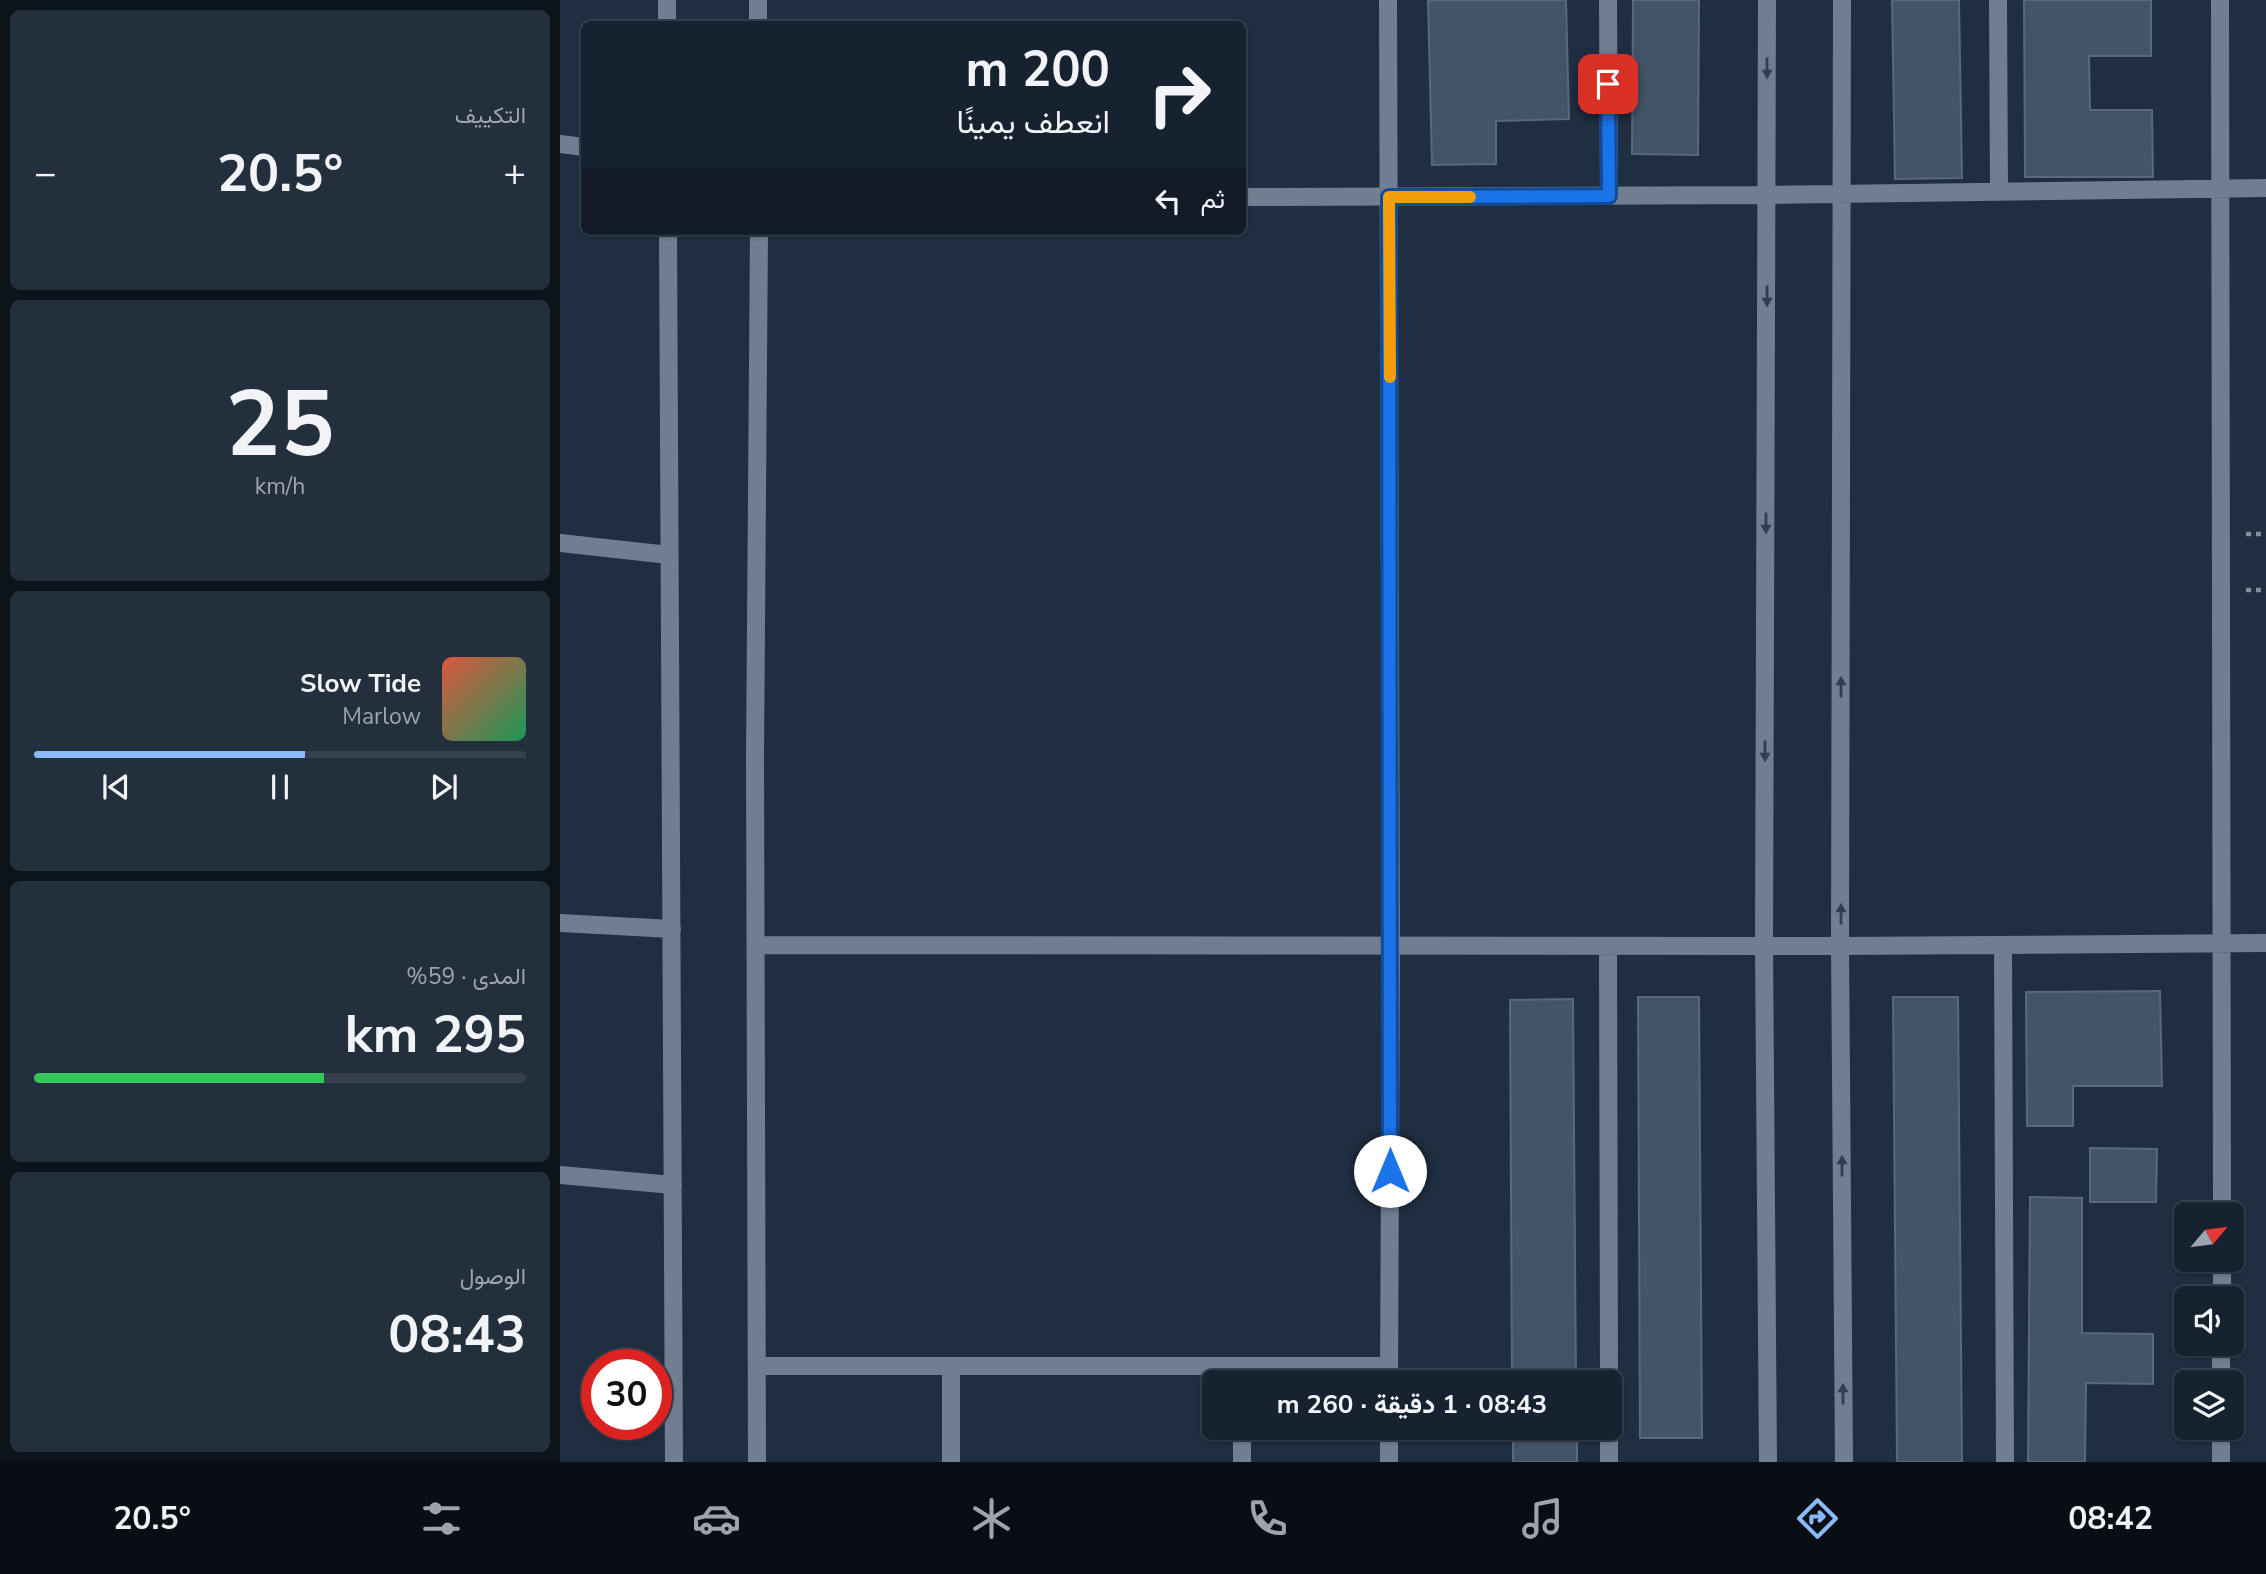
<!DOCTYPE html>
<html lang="ar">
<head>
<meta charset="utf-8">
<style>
	body { margin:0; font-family:"Nunito Sans",Vazirmatn,sans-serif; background:#242f3d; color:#f1f3f6; direction:rtl; height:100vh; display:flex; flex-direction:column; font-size:26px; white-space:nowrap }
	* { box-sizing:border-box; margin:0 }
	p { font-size:23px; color:#9ea4ab }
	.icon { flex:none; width:38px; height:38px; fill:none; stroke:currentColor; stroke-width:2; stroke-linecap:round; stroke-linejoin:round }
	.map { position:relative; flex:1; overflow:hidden; direction:ltr }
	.details { display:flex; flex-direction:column; gap:10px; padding:10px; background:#0d131b; width:560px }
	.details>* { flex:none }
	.banner { position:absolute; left:21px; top:21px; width:665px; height:214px; border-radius:10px; box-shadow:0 2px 5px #0004,0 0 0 2px #363f4d; direction:rtl; background:#172231; color:#f1f3f6; overflow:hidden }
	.needle { width:46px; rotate:61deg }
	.tools { position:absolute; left:1614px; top:1202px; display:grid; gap:14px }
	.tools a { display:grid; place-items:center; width:70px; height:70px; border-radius:10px; background:#172231; box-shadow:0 2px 5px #0004,0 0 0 2px #363f4d; font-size:35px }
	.speed { position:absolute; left:21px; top:1349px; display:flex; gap:14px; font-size:35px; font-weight:700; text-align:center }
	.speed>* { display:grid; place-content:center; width:91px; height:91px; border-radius:50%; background:#172231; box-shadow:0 2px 5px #0004,0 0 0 2px #363f4d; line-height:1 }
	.speed .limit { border:10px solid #d22; background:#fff; color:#111 }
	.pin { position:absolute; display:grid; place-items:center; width:60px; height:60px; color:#fff; margin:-30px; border-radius:14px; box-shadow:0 4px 10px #0006 }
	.me { position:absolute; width:77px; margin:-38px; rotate:0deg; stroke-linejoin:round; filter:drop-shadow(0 0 5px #0008) }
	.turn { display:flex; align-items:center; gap:24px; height:147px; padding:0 21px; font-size:32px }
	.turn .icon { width:91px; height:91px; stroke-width:2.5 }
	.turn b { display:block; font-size:49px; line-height:60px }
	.then { display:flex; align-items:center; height:66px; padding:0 21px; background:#0003; gap:14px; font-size:26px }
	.big { font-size:52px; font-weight:700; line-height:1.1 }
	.details .tile { flex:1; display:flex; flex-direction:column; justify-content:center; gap:10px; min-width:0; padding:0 24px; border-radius:10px; background:#242f3d }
	.details .dial { align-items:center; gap:0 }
	.dial b { font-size:91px; line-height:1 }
	.song { display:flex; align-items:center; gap:21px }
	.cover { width:84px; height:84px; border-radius:10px; background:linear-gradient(135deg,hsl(10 70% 55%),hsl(150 70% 35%)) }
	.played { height:7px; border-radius:4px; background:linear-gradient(90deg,#88bafc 55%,#363f4d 55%) }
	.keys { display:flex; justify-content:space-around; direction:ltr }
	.heat { display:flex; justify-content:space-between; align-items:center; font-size:38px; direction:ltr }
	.charge { height:10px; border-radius:5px; background:linear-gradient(90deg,#34c759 59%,#363f4d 0) }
	.trip { position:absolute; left:642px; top:1370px; width:420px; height:70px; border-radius:10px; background:#172231; box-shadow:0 2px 5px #0004,0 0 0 2px #363f4d; font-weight:700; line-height:70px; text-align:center; direction:rtl }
	.menu { display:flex; height:112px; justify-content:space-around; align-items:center; background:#090e14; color:#9ea4ab }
	.menu .icon { width:49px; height:49px }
	.menu .selected { color:#88bafc }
	.menu b { font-size:32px; color:#f1f3f6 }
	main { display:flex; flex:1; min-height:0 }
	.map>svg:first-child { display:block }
</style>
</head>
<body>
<main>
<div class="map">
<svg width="1706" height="1462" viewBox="0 0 1706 1462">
	<rect width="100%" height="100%" fill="#1f2e41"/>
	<path fill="#435469" stroke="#57687f" stroke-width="2" d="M868,0H1006L1009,119L936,121V164L872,165Z
		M1073,0H1139L1138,155L1072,154Z
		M1332,0H1399L1402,178L1335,179Z
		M1464,0H1591V56H1529L1530,110H1592L1593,177H1465Z
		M1600,991L1602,1086H1513V1126H1467L1466,992Z
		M1078,997H1139L1142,1438H1080Z
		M1333,997H1398L1402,1462H1337Z
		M1013,999L1016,1382H952L950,1000Z
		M1530,1148L1597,1149L1596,1202H1530Z
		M1470,1197L1522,1198V1333L1593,1334V1384L1526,1383L1525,1462H1468Z
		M953,1428H1017V1462H953Z"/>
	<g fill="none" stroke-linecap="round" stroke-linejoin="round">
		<path stroke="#828f9e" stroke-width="4.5" stroke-dasharray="5 5" stroke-linecap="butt" d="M1686,534H1706
			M1686,590H1706"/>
		<path stroke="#707e91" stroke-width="18" d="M107,0V24
			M198,0V24
			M828,0L831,947L829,1382
			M1048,0L1049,196
			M1207,0L1204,946L1208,1462
			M1282,0L1280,946L1284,1462
			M1438,0L1439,191
			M1660,0L1662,1214
			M0,144L24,147
			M682,197L1208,195L1706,188
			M108,231L114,1462
			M0,543L109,555
			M0,923L112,929
			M197,945L1280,946L1706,943
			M1443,945L1445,1462
			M1048,946L1049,1382
			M0,1175L113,1185
			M1662,1298V1260
			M197,1366H829
			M1661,1382V1344
			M682,1428V1462
			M829,1428V1462
			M1049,1428V1462
			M197,1462L195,756L199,231
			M391,1462V1366
			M1661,1462V1428"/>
	</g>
	<defs><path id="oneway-solid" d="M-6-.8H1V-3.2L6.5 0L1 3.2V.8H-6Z" transform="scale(1.75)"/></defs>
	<g fill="#2f3e51">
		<use href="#oneway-solid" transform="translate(1207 68) rotate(90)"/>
		<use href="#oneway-solid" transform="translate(1207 296) rotate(90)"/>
		<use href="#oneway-solid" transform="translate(1206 523) rotate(90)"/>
		<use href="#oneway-solid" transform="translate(1281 687) rotate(-90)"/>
		<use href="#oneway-solid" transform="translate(1205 751) rotate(90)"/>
		<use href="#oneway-solid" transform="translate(1281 914) rotate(-90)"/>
		<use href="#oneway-solid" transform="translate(1282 1166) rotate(-90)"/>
		<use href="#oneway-solid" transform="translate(1283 1394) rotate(-90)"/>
	</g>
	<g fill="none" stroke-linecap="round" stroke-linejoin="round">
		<defs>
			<path id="route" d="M830,1171L829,197L1049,196L1048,84"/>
		</defs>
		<use href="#route" stroke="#114b97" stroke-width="18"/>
		<use href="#route" stroke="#1a73e8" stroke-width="12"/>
		<path stroke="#f59e0b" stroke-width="12" d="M830,377L829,197H910"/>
	</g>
</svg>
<div class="tools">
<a><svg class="needle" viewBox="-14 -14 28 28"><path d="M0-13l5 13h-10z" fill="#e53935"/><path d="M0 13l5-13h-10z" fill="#9ea4ab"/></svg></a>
<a><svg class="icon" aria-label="sound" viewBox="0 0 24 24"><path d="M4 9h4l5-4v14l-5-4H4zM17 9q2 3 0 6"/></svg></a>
<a><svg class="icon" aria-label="layers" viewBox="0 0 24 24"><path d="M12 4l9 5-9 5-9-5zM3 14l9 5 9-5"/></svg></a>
</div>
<div class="speed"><div class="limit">30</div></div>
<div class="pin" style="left:1048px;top:84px;background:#d93025"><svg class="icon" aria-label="arrive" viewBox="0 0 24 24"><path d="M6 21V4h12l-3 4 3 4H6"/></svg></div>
<svg class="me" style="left:830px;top:1171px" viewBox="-20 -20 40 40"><circle r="19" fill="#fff"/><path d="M0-13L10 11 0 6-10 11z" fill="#1a73e8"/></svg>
<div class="trip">08:43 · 1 دقيقة · 260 m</div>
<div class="banner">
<div class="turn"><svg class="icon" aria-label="right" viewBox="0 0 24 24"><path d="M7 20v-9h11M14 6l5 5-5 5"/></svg><div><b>200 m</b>انعطف يمينًا</div></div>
<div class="then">ثم<svg class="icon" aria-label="left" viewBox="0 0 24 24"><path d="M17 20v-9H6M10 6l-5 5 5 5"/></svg></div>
</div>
</div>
<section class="details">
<div class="tile"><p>التكييف</p>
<div class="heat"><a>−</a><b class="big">20.5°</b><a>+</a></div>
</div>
<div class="tile dial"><b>25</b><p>km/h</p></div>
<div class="tile">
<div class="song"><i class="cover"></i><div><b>Slow Tide</b><p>Marlow</p></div></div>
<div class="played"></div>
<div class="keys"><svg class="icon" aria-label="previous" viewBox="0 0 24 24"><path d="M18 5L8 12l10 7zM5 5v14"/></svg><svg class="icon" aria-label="pause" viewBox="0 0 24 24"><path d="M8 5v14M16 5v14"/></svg><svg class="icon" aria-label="next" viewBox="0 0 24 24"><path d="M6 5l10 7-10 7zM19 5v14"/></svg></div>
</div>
<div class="tile"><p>المدى · 59%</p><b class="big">295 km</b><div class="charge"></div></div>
<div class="tile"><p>الوصول</p><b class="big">08:43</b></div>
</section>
</main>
<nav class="menu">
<b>08:42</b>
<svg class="icon selected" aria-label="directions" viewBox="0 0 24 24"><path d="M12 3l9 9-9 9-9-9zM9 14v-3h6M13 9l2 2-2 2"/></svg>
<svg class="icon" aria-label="music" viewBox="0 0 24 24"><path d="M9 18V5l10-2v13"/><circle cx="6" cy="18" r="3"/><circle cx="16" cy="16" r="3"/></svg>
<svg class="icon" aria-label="phone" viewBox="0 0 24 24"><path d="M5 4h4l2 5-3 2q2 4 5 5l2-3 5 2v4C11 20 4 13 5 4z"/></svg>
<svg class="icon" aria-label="climate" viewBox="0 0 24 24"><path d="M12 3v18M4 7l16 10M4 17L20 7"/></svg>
<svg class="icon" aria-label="car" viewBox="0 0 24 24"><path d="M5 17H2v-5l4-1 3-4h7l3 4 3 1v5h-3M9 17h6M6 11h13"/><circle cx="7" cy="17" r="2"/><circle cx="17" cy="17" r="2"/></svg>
<svg class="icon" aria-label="filters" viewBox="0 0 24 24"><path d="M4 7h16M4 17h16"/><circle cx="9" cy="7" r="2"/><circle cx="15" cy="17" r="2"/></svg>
<b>20.5°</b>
</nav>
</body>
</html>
